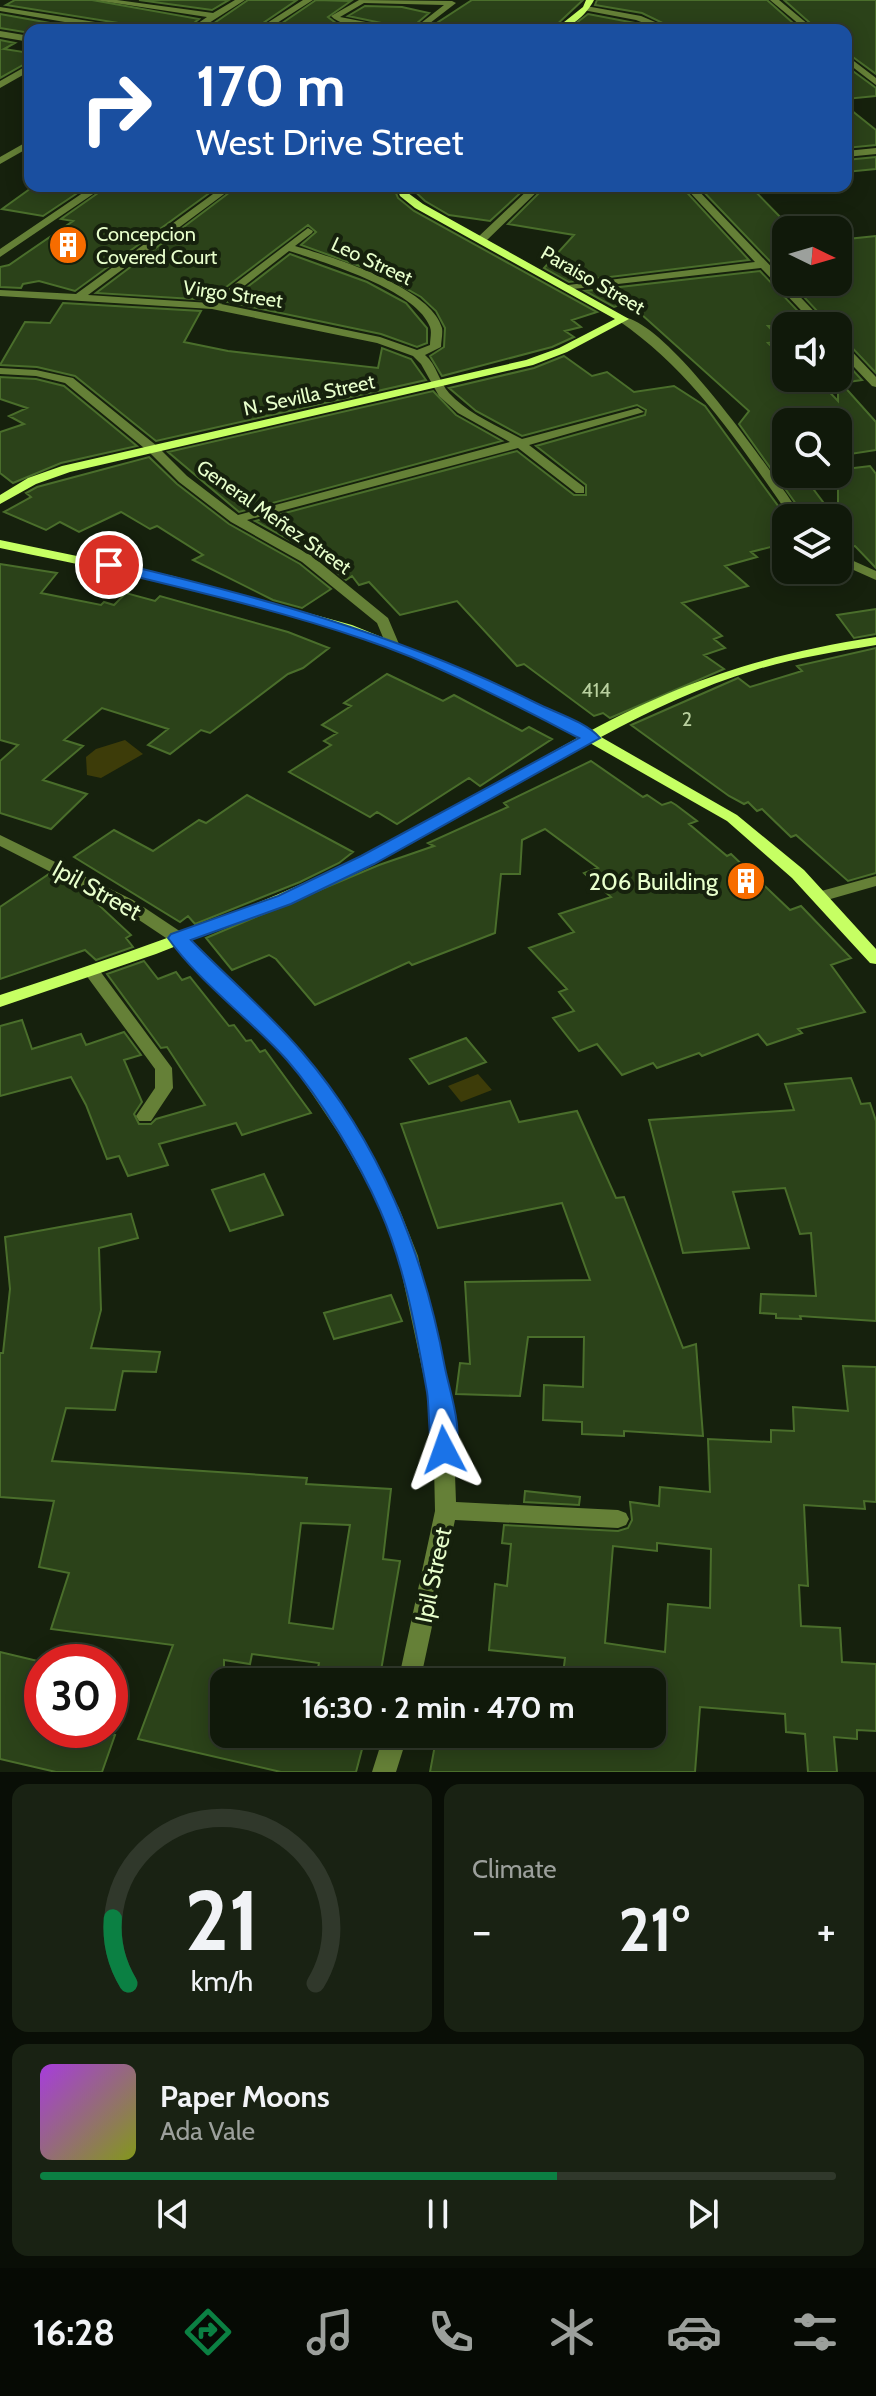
<!DOCTYPE html>
<html lang="en">
<head>
<meta charset="utf-8">
<style>
	body { margin:0; font-family:Cabin,sans-serif; background:#192213; color:#f1f3f6; height:100vh; display:flex; flex-direction:column; font-size:30px; white-space:nowrap }
	* { box-sizing:border-box; margin:0 }
	p { font-size:26px; color:#9ca09c }
	.icon { flex:none; width:44px; height:44px; fill:none; stroke:currentColor; stroke-width:2; stroke-linecap:round; stroke-linejoin:round }
	.map { position:relative; height:1772px; overflow:hidden }
	.drawer { display:flex; flex-direction:column; gap:12px; padding:12px; background:#090e06; flex:1 }
	.drawer>* { flex:none }
	.banner { position:absolute; left:24px; top:24px; width:828px; height:168px; border-radius:16px; box-shadow:0 4px 20px #0003,0 0 0 2px #30382b; background:#1a4fa0; color:#fff; overflow:hidden }
	.needle { width:52px; rotate:95deg }
	.buttons { position:absolute; left:772px; top:216px; display:grid; gap:16px }
	.buttons a { display:grid; place-items:center; width:80px; height:80px; border-radius:16px; background:#10190a; box-shadow:0 4px 20px #0003,0 0 0 2px #30382b; font-size:40px }
	.speed { position:absolute; left:24px; top:1644px; display:flex; gap:16px; font-size:40px; font-weight:700; text-align:center }
	.speed>* { display:grid; place-content:center; width:104px; height:104px; border-radius:50%; background:#10190a; box-shadow:0 4px 20px #0003,0 0 0 2px #30382b; line-height:1 }
	.speed .limit { border:12px solid #d22; background:#fff; color:#111 }
	.pin { position:absolute; display:grid; place-items:center; width:68px; height:68px; color:#fff; margin:-34px; border:4px solid #fff; border-radius:50%; box-shadow:0 2px 8px #0007 }
	.me { position:absolute; width:88px; margin:-44px; rotate:356deg; stroke-linejoin:round; filter:drop-shadow(0 0 6px #0008) }
	.turn { display:flex; align-items:center; gap:28px; height:168px; padding:0 40px; font-size:36px }
	.turn .icon { width:104px; height:104px; stroke-width:2.5 }
	.turn b { display:block; font-size:56px; line-height:68px }
	.big { font-size:60px; font-weight:700; line-height:1.1 }
	.drawer .widget { flex:1; display:flex; flex-direction:column; justify-content:center; gap:12px; min-width:0; padding:0 28px; border-radius:16px; background:#192213 }
	.drawer .dial { align-items:center; gap:0 }
	.dial svg { height:208px; overflow:visible; fill:none; stroke:#30382b; stroke-width:7; stroke-linecap:round; text-anchor:middle }
	.dial text { fill:#f1f3f6; stroke:none }
	.song { display:flex; align-items:center; gap:24px }
	.cover { width:96px; height:96px; border-radius:12px; background:linear-gradient(135deg,hsl(280 70% 55%),hsl(70 70% 35%)) }
	.played { height:8px; border-radius:4px; background:linear-gradient(90deg,#0b8043 65%,#30382b 65%) }
	.keys { display:flex; justify-content:space-around; direction:ltr }
	.heat { display:flex; justify-content:space-between; align-items:center; font-size:44px; direction:ltr }
	.drawer .tiles { flex:1; display:grid; gap:12px; grid-template-columns:1fr 1fr }
	.widget:last-child { grid-column:span 2 }
	.trip { position:absolute; left:210px; top:1668px; width:456px; height:80px; border-radius:16px; background:#10190a; box-shadow:0 4px 20px #0003,0 0 0 2px #30382b; font-weight:700; line-height:80px; text-align:center }
	.tab-bar { display:flex; height:128px; justify-content:space-around; align-items:center; background:#060a04; color:#9ca09c }
	.tab-bar .icon { width:56px; height:56px }
	.tab-bar .on { color:#0b8043 }
	.tab-bar b { font-size:36px; color:#f1f3f6 }
	.map>svg:first-child { display:block }
</style>
</head>
<body>
<div class="map">
<svg width="876" height="1772" viewBox="0 0 876 1772">
	<rect width="100%" height="100%" fill="#16210d"/>
	<path fill="#3d3c09" d="M125,740L143,754L101,778L87,775L86,757L96,749Z
		M478,1074L492,1090L461,1102L448,1086Z"/>
	<path fill="#2b4219" stroke="#4a6e2b" stroke-width="2" fill-rule="evenodd" d="M15,0H92L199,19L185,30H162L6,5Z
		M139,0H229L212,10Z
		M248,0H297L253,30H204Z
		M316,0L351,1L328,17L336,23L358,30H272Z
		M472,0H583L551,30H426Z
		M597,0H767L801,30H677L642,13L595,5Z
		M784,0H876V74L846,52V30H818Z
		M365,6L402,7L429,13L410,29L348,16Z
		M0,14L50,23L30,33L0,28Z
		M588,14L635,23L654,30H567Z
		M0,40L15,43L4,49L30,53V61L0,78Z
		M846,66L876,88V96L846,99Z
		M846,106L876,130V145L846,148Z
		M876,157V169L846,172V160Z
		M34,186H88L43,216L2,209Z
		M108,186H219L75,291L39,281L23,284L21,288L0,287V267L9,265L73,221L61,219Z
		M238,186H393L398,198L414,211L597,312L572,320L581,327L565,331L574,337L552,347L442,376L430,356L444,347L445,328L436,311L421,297L379,273L301,245L316,232L308,225L209,300L96,293Z
		M409,186H528L490,221L449,215L425,201Z
		M546,186H681L749,260L569,282L544,268L574,235L508,224Z
		M698,186H750L786,223V278Z
		M876,236V373L844,339L838,337V326H831L790,282H838V240Z
		M290,254L367,282L406,303L427,328V343L417,347L381,334L228,302Z
		M760,271L812,326H768L782,341L768,343L786,360V378H816L838,401V354L862,380L841,383L876,422V450L844,455L838,447V422H786V474H802L835,518H806L739,424L749,411L641,314L626,303L614,307L585,291Z
		M63,303L201,311L184,342L228,351L378,368L382,348L411,359L426,380L156,441L75,376L37,367L0,365L25,322L50,323Z
		M564,356L592,376L607,372L634,392L674,386L705,406L787,518L786,543L751,552L757,557L725,566L748,586L682,603L722,636L714,639L725,648L704,655L724,669L610,718L603,713L594,716L524,664L517,666L457,601L400,615L369,582L359,585L352,576L346,580L313,553L255,521L517,451L574,495H586V485L536,446L645,415L646,410L637,405L522,436L476,411L449,388L534,368Z
		M0,377L36,379L64,386L137,446L61,463L13,483L0,473V432L24,424L9,416L27,408L0,399Z
		M433,391L456,415L502,441L239,512L168,452Z
		M149,457L177,484L229,524L300,564L331,589L302,608L273,600L193,560L203,555L157,526L150,529L121,512L79,532L60,522L46,530L4,512L31,497L26,493L37,487Z
		M870,466L876,474V568L855,546L838,548V470Z
		M0,564L57,573L41,593L101,605L104,602L114,605L126,593L155,601L160,596L288,632L329,648L303,668L288,674L210,733L201,730L170,754L148,745L168,729L102,708L64,740L83,746L43,780L87,794L51,829L0,813V761L18,745L0,740Z
		M876,609V634L854,638L837,615Z
		M876,648V873L848,881L796,835L791,837L762,809L757,811L748,802L744,804L729,796L631,725L738,678L750,687L802,671L797,666Z
		M387,674L443,701L454,695L522,731L529,727L552,739L480,786L469,778L397,824L377,812L370,817L289,772L331,745L324,741L337,733L322,725L351,706L344,703Z
		M591,761L643,797L647,795L662,805L671,802L676,805L697,821L689,824L727,856L731,854L790,910L801,906L851,958L831,965L865,1012L798,1029L802,1033L767,1045L758,1034L702,1056L699,1053L657,1068L653,1063L622,1075L597,1044L579,1051L553,1018L574,1011L559,992L567,989L529,948L574,932L559,914L611,897L584,873L598,868L545,829L522,840L520,874H501L495,933L412,965L409,962L315,1005L276,959L269,955L232,970L206,938L379,865L434,846L428,843L508,807L504,803Z
		M247,795L353,852L339,863L300,882L195,924L188,916L180,922L74,857L114,830L153,851L199,820L206,823Z
		M49,874L87,894L131,935L126,938L133,947L96,960L85,950L0,979V907Z
		M144,961L158,979L176,972L182,980L190,977L229,1026L234,1025L246,1041L251,1040L260,1052L265,1050L311,1113L242,1135L236,1123L159,1144L168,1165L128,1176L119,1156L107,1159L86,1105L71,1077L0,1096V1026L22,1020L32,1049L81,1034L86,1045L124,1032L141,1055L124,1060L142,1102L134,1114L139,1124H151L156,1119L205,1105L167,1047L161,1048L107,974Z
		M466,1038L486,1062L429,1084L410,1059Z
		M851,1078L861,1104L870,1103L876,1121V1321L800,1316L801,1319L776,1318V1314L760,1313L761,1294L816,1296L811,1233L800,1234L785,1188L733,1192L749,1248L683,1253L649,1120L794,1110L785,1084Z
		M510,1101L519,1122L577,1111L616,1198L624,1197L683,1348L696,1344L703,1436L624,1431V1436L582,1434V1422L543,1420L544,1385L583,1387L584,1337H528L520,1396L456,1394L460,1363L470,1364L465,1282L590,1280L562,1203L438,1228L401,1124Z
		M264,1174L283,1215L230,1231L212,1190Z
		M131,1214L138,1238L99,1248L101,1310L91,1348L160,1352L156,1372L123,1371L115,1410L66,1408L52,1461L307,1478L306,1484L391,1489L383,1559L400,1561L379,1682H315L319,1663L252,1654L250,1664L224,1660V1734H366L356,1772H281L138,1739L173,1645L51,1629L69,1573L39,1567L54,1501L0,1497V1353H3L10,1289L5,1237ZM301,1523L350,1525L333,1629L289,1623Z
		M391,1295L402,1321L334,1339L324,1313Z
		M843,1366L876,1367V1502L864,1501L865,1509L804,1505L808,1586L799,1585L801,1626L840,1628L842,1662L876,1664V1731L857,1730V1739L834,1737L837,1772H808L805,1734L786,1732L785,1714L700,1707L695,1772H430L437,1734H652V1682H562L565,1658L489,1650L495,1584L507,1586L511,1544L502,1543L504,1525L618,1531L628,1528L632,1520L630,1502L659,1506L660,1487L710,1492L708,1439L771,1442V1430L794,1431L793,1407L848,1411ZM657,1543L711,1549L710,1608L668,1604L665,1652L605,1643L613,1546L657,1551Z
		M525,1491L580,1497L579,1505L524,1502Z
		M0,1652L42,1662V1730H93L115,1735L102,1772H56L0,1759Z"/>
	<g fill="none" stroke-linecap="round" stroke-linejoin="round">
		<path fill="#658037" fill-rule="evenodd" d="M95,0H117L213,13L235,0H245L198,30H188L207,17Z
			M303,0H313L266,30H256Z
			M359,0L452,1L456,3L421,30H412L444,5L364,3L340,17L407,30C388,30 344,30 331,16Z
			M770,0H779L815,30H806Z
			M586,6L641,16L674,30H662L636,20L583,10Z
			M0,7L127,27L131,30H112L0,11Z
			M0,31L30,36V42L0,37Z
			M846,55L876,78V85L846,62Z
			M30,64V71L0,88V81Z
			M30,140V147L0,164V157Z
			M876,148V154L846,157V151Z
			M93,186H105L0,257V249Z
			M224,186H235L88,295L210,303L308,228L313,231L312,233L295,246C332,257 431,287 442,328C443,333 441,342 441,347L425,355C437,365 439,382 449,393C468,414 498,426 522,439L638,408L644,412L529,445L584,487V493H576L518,448L247,520L312,556L388,618L399,644L397,647H387L377,623L302,562L231,522L179,482L149,452L65,383L36,376L0,374V368L36,370L73,378L157,446L187,476L238,515L510,442L458,413L439,396L421,364L413,356L377,343L212,309L0,296V290L76,294ZM289,251C324,262 417,290 430,327C432,332 430,339 430,345L417,350L380,337L221,304Z
			M532,186H543L485,242H477V238Z
			M684,186H694L828,326H816L761,268L564,290L563,288L568,285L755,262Z
			M619,317C664,313 777,480 803,518H791C740,445 693,372 619,321Z
			M838,340L842,341L876,377V387L872,386L838,350Z
			M838,554L876,571V580L838,563Z
			M0,835L133,900L184,934L302,1053L354,1128L399,1208L418,1256L453,1420L456,1502L618,1510L626,1513L629,1519L626,1525L618,1528L455,1520L420,1682H398L435,1511L433,1420L398,1256L381,1208L341,1137L290,1061L172,942L121,908L0,846Z
			M876,876V886L820,902L812,897L814,893Z
			M91,965L97,967L172,1068L173,1088L151,1121H139L136,1116L155,1088V1069L83,971Z
			M384,1734H408L396,1772H372Z"/>
		<path fill="#c6ff63" fill-rule="evenodd" d="M586,0H594C587,14 570,30 554,30L583,7Z
			M396,186H406L408,193L423,204L629,319L567,352L533,365L70,472L36,484L0,504V495L28,478L62,466L526,360L559,348L615,319L415,208L400,196Z
			M0,540L173,576L352,625L495,683L590,731C687,679 768,654 876,637V645C835,652 794,658 755,670C701,686 650,711 601,737L737,815L804,870L876,949V964L870,963L792,878L727,821L590,743L401,849L305,895L156,954L0,1007V995C116,957 232,918 343,865C424,827 501,780 579,737C502,698 424,658 342,631C231,594 114,572 0,548Z"/>
	</g>
	<path fill="#1a73e8" stroke="#114b97" stroke-width="2" d="M109,561C257,596 399,634 536,703C556,713 586,722 600,738L374,864L291,904L191,940C227,977 268,1012 302,1052C379,1141 424,1253 445,1368C450,1393 465,1434 453,1457L444,1460L436,1457C427,1440 430,1411 427,1392C416,1331 405,1267 380,1210C359,1162 321,1099 287,1060C251,1020 198,981 168,938L171,934L278,896L361,856L579,738C509,702 438,664 363,639C278,610 190,590 104,569V562Z"/>
	<defs>
		<symbol id="building-disc" viewBox="-11 -11 22 22"><circle r="9.5" fill="#f76c00" stroke="#16210d"/><path d="M-4-6H4V6H1V3H-1V6H-4ZM-2.5-4.3h1.7v1.8h-1.7ZM.8-4.3h1.7v1.8H.8ZM-2.5-1h1.7V.8h-1.7ZM.8-1h1.7V.8H.8Z" fill="#fff"/></symbol>
	</defs>
	<g fill-rule="evenodd">
		<use href="#building-disc" x="46" y="223" width="44" height="44"/>
		<use href="#building-disc" x="724" y="859" width="44" height="44"/>
	</g>
	<g text-anchor="middle" dominant-baseline="central" stroke-width="8" stroke-linejoin="round" paint-order="stroke">
		<g font-size="20" fill="#e8ffcc" stroke="#16210d" text-anchor="start">
			<text x="96" y="234">Concepcion<tspan x="96" dy="23">Covered Court</tspan></text>
		</g>
		<g font-size="20" fill="#e8ffcc" stroke="#16210d">
			<text transform="translate(372 261) rotate(25)">Leo Street</text>
			<text transform="translate(593 280) rotate(30)">Paraiso Street</text>
			<text transform="translate(233 294) rotate(8)">Virgo Street</text>
			<text transform="translate(309 395) rotate(-12)">N. Sevilla Street</text>
			<text transform="translate(274 517) rotate(35)">General Meñez Street</text>
		</g>
		<g font-size="20" fill="#b9d09f">
			<text x="596" y="690">414</text>
			<text x="687" y="719">2</text>
		</g>
		<g font-size="24" fill="#e8ffcc" stroke="#16210d" text-anchor="end">
			<text x="718" y="881">206 Building</text>
		</g>
		<g font-size="24" fill="#e8ffcc" stroke="#16210d">
			<text transform="translate(97 890) rotate(29)">Ipil Street</text>
			<text transform="translate(433 1575) rotate(-78)">Ipil Street</text>
		</g>
	</g>
</svg>
<div class="buttons">
<a><svg class="needle" viewBox="-14 -14 28 28"><path d="M0-13l5 13h-10z" fill="#e53935"/><path d="M0 13l5-13h-10z" fill="#9ca09c"/></svg></a>
<a><svg class="icon" aria-label="sound" viewBox="0 0 24 24"><path d="M4 9h4l5-4v14l-5-4H4zM17 9q2 3 0 6"/></svg></a>
<a><svg class="icon" aria-label="search" viewBox="0 0 24 24"><circle cx="10" cy="10" r="6"/><path d="M15 15l6 6"/></svg></a>
<a><svg class="icon" aria-label="layers" viewBox="0 0 24 24"><path d="M12 4l9 5-9 5-9-5zM3 14l9 5 9-5"/></svg></a>
</div>
<div class="speed"><div class="limit">30</div></div>
<div class="pin" style="left:109px;top:565px;background:#d93025"><svg class="icon" aria-label="arrive" viewBox="0 0 24 24"><path d="M6 21V4h12l-3 4 3 4H6"/></svg></div>
<svg class="me" style="left:444px;top:1450px" viewBox="-20 -20 40 40"><path d="M0-17L14 15 0 8-14 15z" fill="#1a73e8" stroke="#fff" stroke-width="4"/></svg>
<div class="trip">16:30 · 2 min · 470 m</div>
<div class="banner">
<div class="turn"><svg class="icon" aria-label="right" viewBox="0 0 24 24"><path d="M7 20v-9h11M14 6l5 5-5 5"/></svg><div><b>170 m</b>West Drive Street</div></div>
</div>
</div>
<section class="drawer">
<div class="tiles">
<div class="widget dial"><svg viewBox="0 0 100 80">
<path d="M14 69A42 42 0 1 1 86 69"/>
<path d="M14 69A42 42 0 0 1 8 44" stroke="#0b8043"/>
<text x="50" y="56" font-size="32" font-weight="700">21</text>
<text x="50" y="72" font-size="11">km/h</text>
</svg></div>
<div class="widget"><p>Climate</p>
<div class="heat"><a>−</a><b class="big">21°</b><a>+</a></div>
</div>
<div class="widget">
<div class="song"><i class="cover"></i><div><b>Paper Moons</b><p>Ada Vale</p></div></div>
<div class="played"></div>
<div class="keys"><svg class="icon" aria-label="previous" viewBox="0 0 24 24"><path d="M18 5L8 12l10 7zM5 5v14"/></svg><svg class="icon" aria-label="pause" viewBox="0 0 24 24"><path d="M8 5v14M16 5v14"/></svg><svg class="icon" aria-label="next" viewBox="0 0 24 24"><path d="M6 5l10 7-10 7zM19 5v14"/></svg></div>
</div>
</div>
</section>
<nav class="tab-bar">
<b>16:28</b>
<svg class="icon on" aria-label="directions" viewBox="0 0 24 24"><path d="M12 3l9 9-9 9-9-9zM9 14v-3h6M13 9l2 2-2 2"/></svg>
<svg class="icon" aria-label="music" viewBox="0 0 24 24"><path d="M9 18V5l10-2v13"/><circle cx="6" cy="18" r="3"/><circle cx="16" cy="16" r="3"/></svg>
<svg class="icon" aria-label="phone" viewBox="0 0 24 24"><path d="M5 4h4l2 5-3 2q2 4 5 5l2-3 5 2v4C11 20 4 13 5 4z"/></svg>
<svg class="icon" aria-label="climate" viewBox="0 0 24 24"><path d="M12 3v18M4 7l16 10M4 17L20 7"/></svg>
<svg class="icon" aria-label="car" viewBox="0 0 24 24"><path d="M5 17H2v-5l4-1 3-4h7l3 4 3 1v5h-3M9 17h6M6 11h13"/><circle cx="7" cy="17" r="2"/><circle cx="17" cy="17" r="2"/></svg>
<svg class="icon" aria-label="filters" viewBox="0 0 24 24"><path d="M4 7h16M4 17h16"/><circle cx="9" cy="7" r="2"/><circle cx="15" cy="17" r="2"/></svg>
</nav>
</body>
</html>
